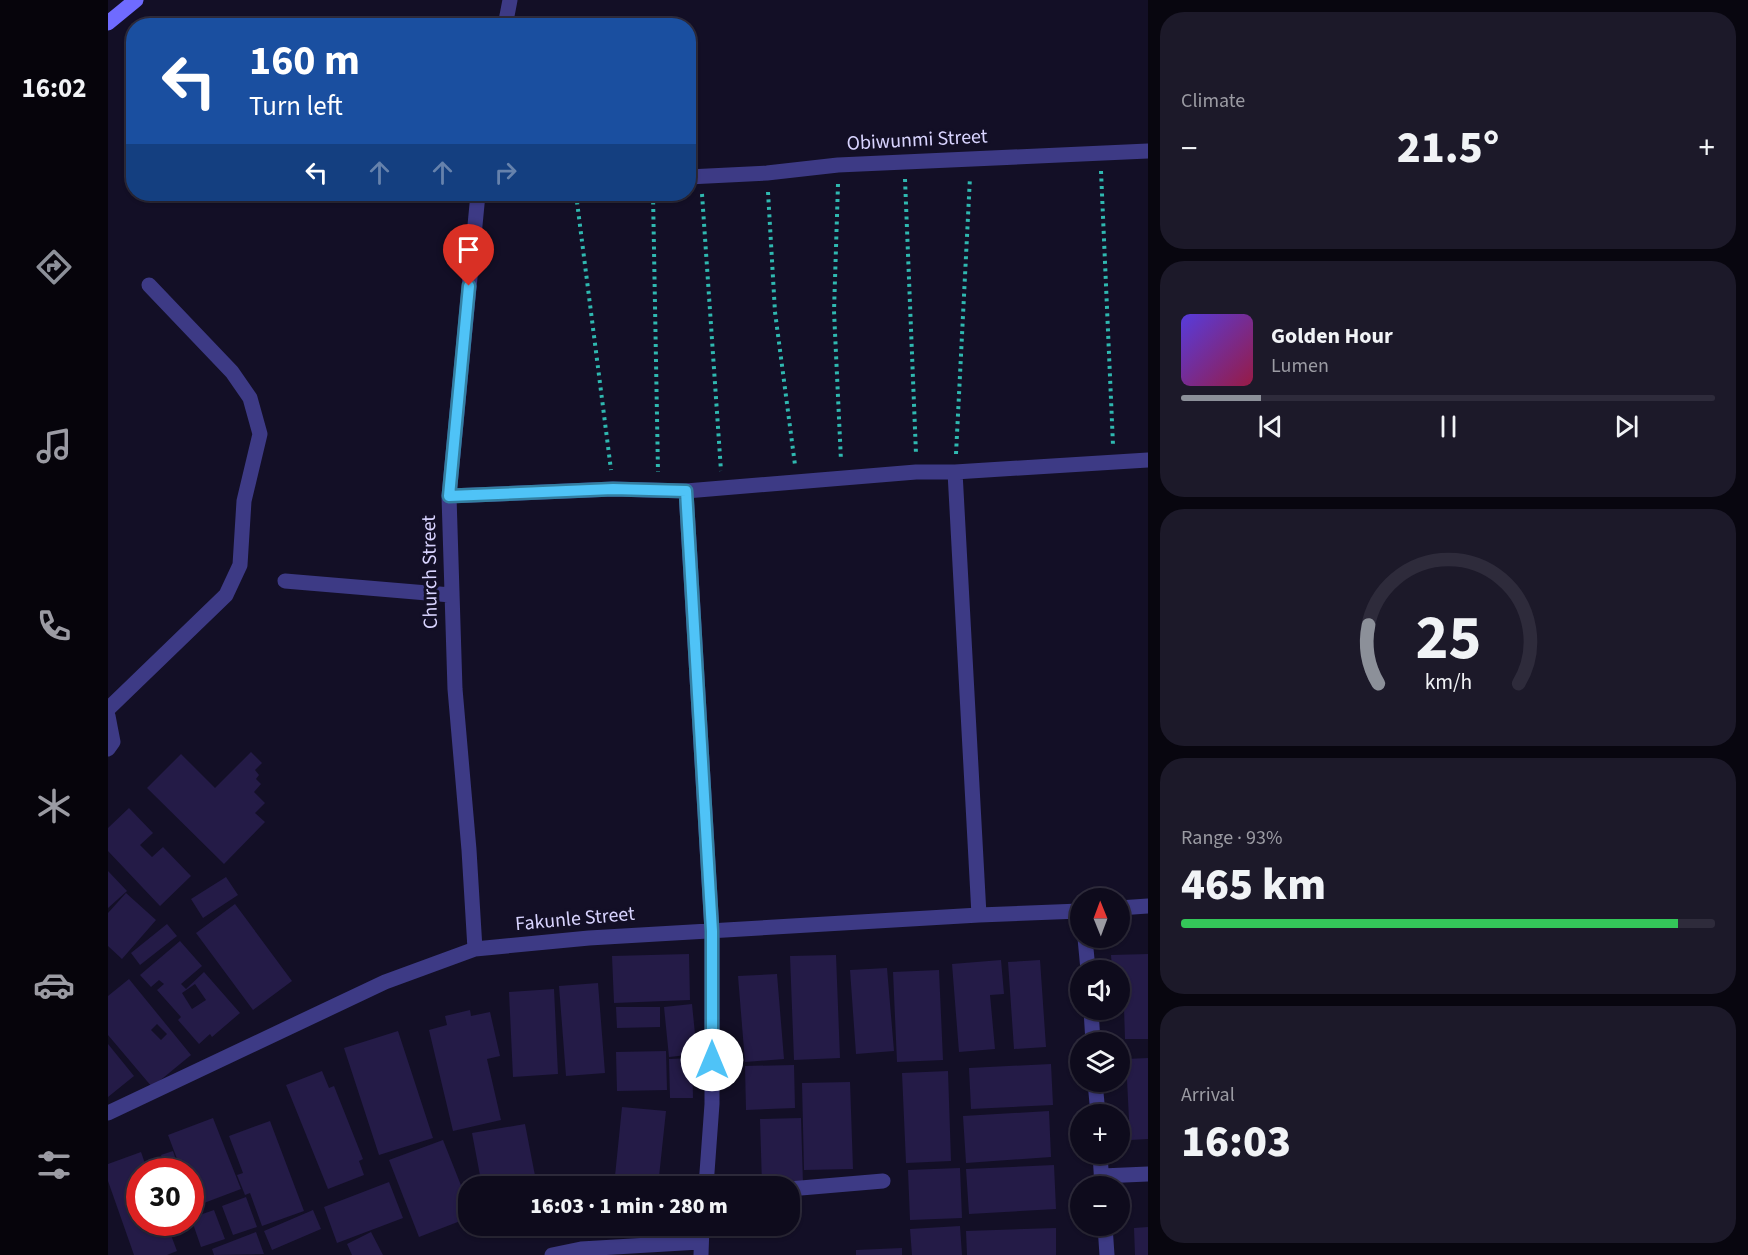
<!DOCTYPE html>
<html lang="en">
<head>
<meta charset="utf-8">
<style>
	body { margin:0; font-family:"Source Sans 3",sans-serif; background:#1c1929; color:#f1f3f6; height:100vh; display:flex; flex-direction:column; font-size:22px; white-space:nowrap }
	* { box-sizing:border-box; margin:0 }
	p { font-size:20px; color:#9b9ba3 }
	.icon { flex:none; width:33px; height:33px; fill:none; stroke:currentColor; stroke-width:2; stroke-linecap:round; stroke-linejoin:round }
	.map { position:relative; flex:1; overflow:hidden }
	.drawer { display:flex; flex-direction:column; gap:12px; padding:12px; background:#08060f; width:600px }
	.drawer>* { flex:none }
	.banner { position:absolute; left:18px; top:18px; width:570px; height:183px; border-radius:24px; box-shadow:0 2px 4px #0004,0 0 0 2px #2e2b3b; background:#1a4fa0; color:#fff; overflow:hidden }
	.needle { width:39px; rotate:359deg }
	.fabs { position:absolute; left:962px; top:888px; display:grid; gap:12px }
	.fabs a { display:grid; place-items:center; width:60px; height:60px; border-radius:50%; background:#0e0b1c; box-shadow:0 2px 4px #0004,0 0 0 2px #2e2b3b; font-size:30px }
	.speed { position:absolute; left:18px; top:1158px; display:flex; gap:12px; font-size:30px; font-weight:700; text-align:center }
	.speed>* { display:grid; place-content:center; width:78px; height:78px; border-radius:50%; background:#0e0b1c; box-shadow:0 2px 4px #0004,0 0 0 2px #2e2b3b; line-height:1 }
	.speed .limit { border:9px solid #d22; background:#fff; color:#111 }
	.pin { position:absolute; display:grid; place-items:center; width:51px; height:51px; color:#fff; margin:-62px -26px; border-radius:50% 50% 50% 0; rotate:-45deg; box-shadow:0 0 6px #0007 }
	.pin .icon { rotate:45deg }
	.me { position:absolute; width:66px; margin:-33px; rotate:0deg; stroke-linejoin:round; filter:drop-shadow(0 0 4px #0008) }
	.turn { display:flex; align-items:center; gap:21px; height:126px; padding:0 24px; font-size:27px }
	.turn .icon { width:78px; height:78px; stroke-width:2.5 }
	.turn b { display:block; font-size:42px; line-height:51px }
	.lanes { display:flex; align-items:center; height:57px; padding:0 24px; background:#0003; justify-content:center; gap:30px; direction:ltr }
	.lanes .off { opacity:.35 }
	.big { font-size:45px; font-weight:800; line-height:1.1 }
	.drawer .card { flex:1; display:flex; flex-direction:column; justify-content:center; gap:9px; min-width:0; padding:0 21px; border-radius:24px; background:#1c1929 }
	.drawer .dial { align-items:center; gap:0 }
	.dial svg { height:156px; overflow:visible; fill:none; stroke:#2e2b3b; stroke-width:7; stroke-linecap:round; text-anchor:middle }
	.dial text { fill:#f1f3f6; stroke:none }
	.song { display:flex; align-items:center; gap:18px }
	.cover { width:72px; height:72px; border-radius:9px; background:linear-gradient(135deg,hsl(250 70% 55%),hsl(340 70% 35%)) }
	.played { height:6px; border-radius:3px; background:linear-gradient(90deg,#8c9099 15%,#2e2b3b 15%) }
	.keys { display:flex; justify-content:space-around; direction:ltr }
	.heat { display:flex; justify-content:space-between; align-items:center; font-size:33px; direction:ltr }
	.charge { height:9px; border-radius:4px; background:linear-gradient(90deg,#34c759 93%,#2e2b3b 0) }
	.trip { position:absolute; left:350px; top:1176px; width:342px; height:60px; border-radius:24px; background:#0e0b1c; box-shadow:0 2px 4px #0004,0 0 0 2px #2e2b3b; font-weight:800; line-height:60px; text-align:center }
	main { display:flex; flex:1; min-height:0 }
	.menu { display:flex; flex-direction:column; width:108px; justify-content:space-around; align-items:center; background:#06040b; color:#9b9ba3 }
	.menu .icon { width:42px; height:42px }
	.menu .current { color:#8c9099 }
	.menu b { font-size:27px; color:#f1f3f6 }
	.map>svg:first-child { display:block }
</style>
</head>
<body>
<main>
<nav class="menu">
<b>16:02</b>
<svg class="icon current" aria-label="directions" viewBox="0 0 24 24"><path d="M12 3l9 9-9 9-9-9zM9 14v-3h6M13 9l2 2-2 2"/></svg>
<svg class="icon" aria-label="music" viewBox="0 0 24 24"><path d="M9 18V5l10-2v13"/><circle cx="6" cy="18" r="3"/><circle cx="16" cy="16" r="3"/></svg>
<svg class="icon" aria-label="phone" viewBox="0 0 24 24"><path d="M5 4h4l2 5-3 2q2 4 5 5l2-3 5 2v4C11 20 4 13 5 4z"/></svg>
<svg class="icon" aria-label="climate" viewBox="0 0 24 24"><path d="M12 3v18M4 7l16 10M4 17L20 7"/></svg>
<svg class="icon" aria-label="car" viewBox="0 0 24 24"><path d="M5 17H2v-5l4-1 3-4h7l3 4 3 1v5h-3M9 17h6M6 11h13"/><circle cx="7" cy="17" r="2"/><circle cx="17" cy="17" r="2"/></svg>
<svg class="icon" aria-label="filters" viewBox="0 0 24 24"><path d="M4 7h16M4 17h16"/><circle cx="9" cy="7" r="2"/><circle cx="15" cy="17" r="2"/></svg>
</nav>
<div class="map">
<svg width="1040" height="1255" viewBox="0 0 1040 1255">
	<rect width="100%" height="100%" fill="#130f26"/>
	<path fill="#241b47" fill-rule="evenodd" d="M143,752L154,763L147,770L151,775L148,779L153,784L146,792L157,803L147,813L157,822L116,864L39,788L73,754L107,788Z
		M21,808L45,833L32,845L44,857L55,847L83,876L52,906L0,851V828Z
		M0,871L19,891L0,908Z
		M118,877L130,895L95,918L83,899Z
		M18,893L48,920L14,959L0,946V913Z
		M127,904L184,981L145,1010L88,933Z
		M59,924L69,936L32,965L23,953Z
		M72,941L94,966L73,984L78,989L96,972L132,1013L104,1037L102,1034L91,1044L70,1020L73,1017L49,990L56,984L51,980L43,987L32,975ZM87,984L98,1000L84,1009L74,993Z
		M581,954L582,1000L506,1003L504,956Z
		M1040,954V1039H1017L1015,977H1011V970H1004L1003,955Z
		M728,955L732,1058L686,1060L682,956Z
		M893,960L896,994L882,995L887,1049L851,1052L844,964Z
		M932,960L938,1047L906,1049L900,962Z
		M779,968L786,1051L748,1054L742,970Z
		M831,970L835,1060L789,1062L785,972Z
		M669,974L676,1059L637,1062L630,976Z
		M21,979L83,1055L44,1087L0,1035V996ZM49,1024L59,1034L53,1040L43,1030Z
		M490,983L497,1073L458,1076L451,986Z
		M446,989L450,1074L405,1077L401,992Z
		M584,1004L589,1054L561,1057L556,1007Z
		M508,1007H552V1027L509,1028Z
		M362,1010L363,1016L382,1012L392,1056L379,1059L393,1120L345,1131L321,1030L339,1025L337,1016Z
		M290,1031L325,1138L271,1155L236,1048Z
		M0,1044L26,1076L0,1097Z
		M558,1051L559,1090L509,1091L508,1052Z
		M584,1058L585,1098H562L561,1059Z
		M1040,1058V1139L1022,1140L1018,1059Z
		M943,1064L945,1105L863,1109L861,1068Z
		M686,1065L687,1108L638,1110L637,1066Z
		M214,1071L221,1088L226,1086L255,1159L251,1161L256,1175L220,1189L178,1085Z
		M840,1071L843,1161L798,1163L794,1073Z
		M742,1082L745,1169L696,1170L694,1083Z
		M514,1107L558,1111L550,1186H506Z
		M941,1111L943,1157L858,1163L855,1116Z
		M105,1118L133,1189L88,1206L82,1193V1172H74L60,1135Z
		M693,1118L695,1184L654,1185L652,1119Z
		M162,1121L196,1211L154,1226L142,1193L137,1195L129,1175L135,1173L121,1136Z
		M417,1124L429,1186H374L364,1133Z
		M335,1140L360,1203V1218L311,1237L281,1160Z
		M65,1151L72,1172H59L53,1155Z
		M33,1152L40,1172H32V1222H58L69,1251L59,1255H26L0,1181V1164Z
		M946,1165L948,1209L861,1214L858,1169Z
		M852,1168L854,1218L802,1220L800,1170Z
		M281,1182L295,1218L229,1243L216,1207Z
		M138,1197L149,1227L125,1235L114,1206Z
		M106,1210L117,1239L93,1247L83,1218Z
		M205,1210L213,1229L164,1250L156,1231Z
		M381,1226H421V1227L383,1234Z
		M852,1226L854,1255H804L802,1229Z
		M1040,1227V1255H1027L1026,1228Z
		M948,1228V1255H859L858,1231Z
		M148,1232L156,1254L106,1255L104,1249Z
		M263,1232L275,1255H244L239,1244Z
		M794,1248V1255H748V1250Z"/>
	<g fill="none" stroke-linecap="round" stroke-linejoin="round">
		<path stroke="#2fb8b0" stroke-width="4" stroke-dasharray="3 4.5" stroke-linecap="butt" d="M993,171L1005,445
			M797,179L808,454
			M730,184L726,311L733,461
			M660,192L667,312L687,465
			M468,194L503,470
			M545,194L550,472
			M594,194L613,471
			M848,454L862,177"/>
		<path stroke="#3d3a85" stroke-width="15" d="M397,26L402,0
			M580,177L659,173L730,165L1040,151
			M847,472L871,915
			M578,491L604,931V1104L598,1186
			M341,496L505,489L578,491L808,472H847L1040,460
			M177,581L343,595
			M0,709L118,595L132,565L136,501L152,434L142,398L124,372L41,285
			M0,716L5,742L0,749
			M1011,908L1040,906
			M977,938L980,970
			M367,949L361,850L347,689L341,496L370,194
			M983,1010L985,1042
			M987,1082L990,1114
			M0,1113L277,982L367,949L481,938L871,915L972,911
			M992,1154L994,1186
			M994,1176L1040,1174
			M681,1189L775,1181
			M997,1226L999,1255
			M444,1255L473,1249L592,1242
			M593,1255L594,1226"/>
		<path stroke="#6f6bff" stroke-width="15" d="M0,23L28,0"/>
	</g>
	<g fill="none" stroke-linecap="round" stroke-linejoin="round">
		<defs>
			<path id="route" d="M361,286L341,496L505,489L578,491L604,931V1060"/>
		</defs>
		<use href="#route" stroke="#337fa1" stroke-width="15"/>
		<use href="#route" stroke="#4fc3f7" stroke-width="10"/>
	</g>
	<g text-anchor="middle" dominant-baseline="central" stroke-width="6" stroke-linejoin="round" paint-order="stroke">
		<g font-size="20" fill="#d9d4ff" stroke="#130f26">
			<text transform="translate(809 140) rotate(-3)">Obiwunmi Street</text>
			<text transform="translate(322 572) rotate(-91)">Church Street</text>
			<text transform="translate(467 919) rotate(-5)">Fakunle Street</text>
		</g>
	</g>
</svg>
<div class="fabs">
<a><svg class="needle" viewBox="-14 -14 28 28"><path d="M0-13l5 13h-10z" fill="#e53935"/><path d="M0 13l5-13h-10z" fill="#9b9ba3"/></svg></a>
<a><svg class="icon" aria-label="sound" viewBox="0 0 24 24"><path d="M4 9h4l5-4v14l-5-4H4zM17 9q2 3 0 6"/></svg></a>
<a><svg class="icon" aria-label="layers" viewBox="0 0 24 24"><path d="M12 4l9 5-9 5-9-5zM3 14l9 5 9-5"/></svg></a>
<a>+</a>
<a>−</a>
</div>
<div class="speed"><div class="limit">30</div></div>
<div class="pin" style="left:361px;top:286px;background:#d93025"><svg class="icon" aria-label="arrive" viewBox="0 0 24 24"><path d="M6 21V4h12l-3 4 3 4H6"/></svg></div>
<svg class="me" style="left:604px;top:1060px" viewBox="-20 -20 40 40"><circle r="19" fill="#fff"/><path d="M0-13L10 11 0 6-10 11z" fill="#4fc3f7"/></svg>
<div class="trip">16:03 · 1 min · 280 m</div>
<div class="banner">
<div class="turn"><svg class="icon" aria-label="left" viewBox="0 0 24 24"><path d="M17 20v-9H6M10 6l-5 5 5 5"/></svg><div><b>160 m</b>Turn left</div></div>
<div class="lanes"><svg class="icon" aria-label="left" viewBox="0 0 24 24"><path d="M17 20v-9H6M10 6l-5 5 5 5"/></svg><svg class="icon off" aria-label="ahead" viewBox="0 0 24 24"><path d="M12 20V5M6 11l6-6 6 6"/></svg><svg class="icon off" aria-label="ahead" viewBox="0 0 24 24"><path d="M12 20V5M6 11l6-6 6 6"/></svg><svg class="icon off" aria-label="right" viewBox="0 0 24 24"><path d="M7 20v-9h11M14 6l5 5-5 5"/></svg></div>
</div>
</div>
<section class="drawer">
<div class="card"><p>Climate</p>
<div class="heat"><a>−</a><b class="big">21.5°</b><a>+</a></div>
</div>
<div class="card">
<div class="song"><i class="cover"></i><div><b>Golden Hour</b><p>Lumen</p></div></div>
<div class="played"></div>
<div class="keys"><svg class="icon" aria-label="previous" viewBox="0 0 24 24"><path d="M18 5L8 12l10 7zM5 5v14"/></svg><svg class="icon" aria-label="pause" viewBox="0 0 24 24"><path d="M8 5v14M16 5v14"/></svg><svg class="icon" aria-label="next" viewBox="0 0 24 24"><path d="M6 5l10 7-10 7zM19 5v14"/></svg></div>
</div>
<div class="card dial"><svg viewBox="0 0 100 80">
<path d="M14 69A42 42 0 1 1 86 69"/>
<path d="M14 69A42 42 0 0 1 9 39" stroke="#8c9099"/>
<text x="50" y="56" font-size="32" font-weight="700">25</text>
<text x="50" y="72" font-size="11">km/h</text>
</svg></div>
<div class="card"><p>Range · 93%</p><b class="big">465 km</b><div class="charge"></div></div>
<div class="card"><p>Arrival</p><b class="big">16:03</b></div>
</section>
</main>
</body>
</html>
